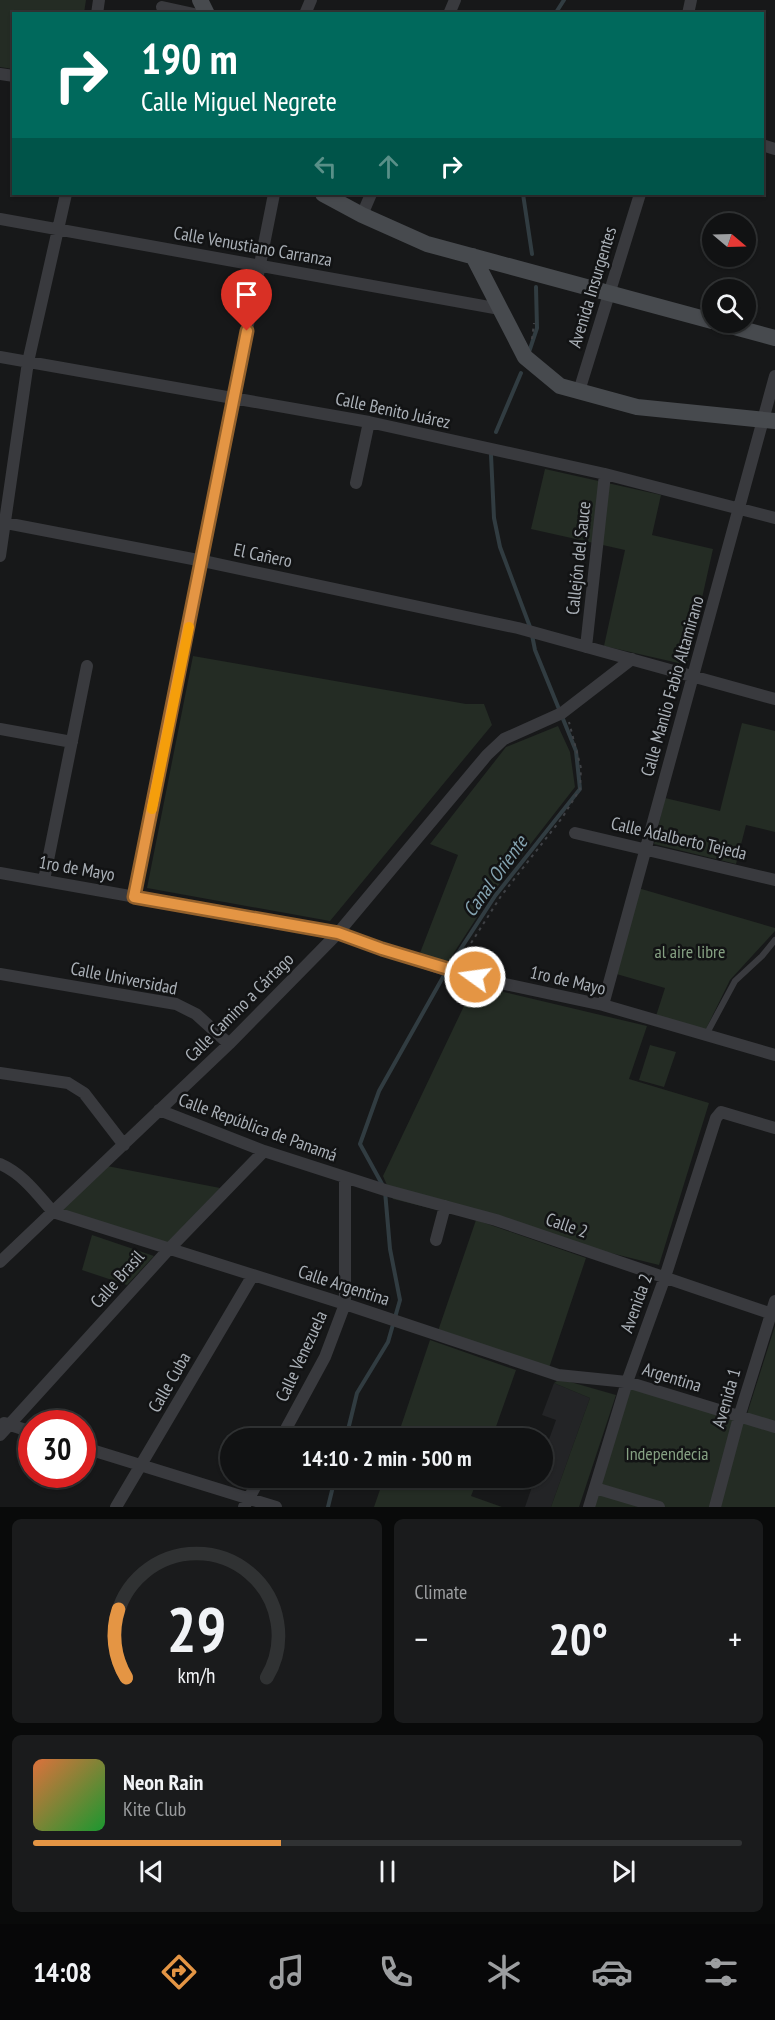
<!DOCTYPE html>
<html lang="en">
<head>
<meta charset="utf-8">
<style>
	body { margin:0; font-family:"PT Sans Narrow",sans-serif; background:#1a1b1c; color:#f1f3f6; height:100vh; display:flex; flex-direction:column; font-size:22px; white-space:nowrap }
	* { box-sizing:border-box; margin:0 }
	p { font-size:20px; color:#9c9ea0 }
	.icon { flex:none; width:33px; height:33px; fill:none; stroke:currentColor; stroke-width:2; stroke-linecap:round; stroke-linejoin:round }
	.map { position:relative; height:1507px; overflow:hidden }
	.drawer { display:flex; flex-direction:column; gap:12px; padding:12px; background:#090a0a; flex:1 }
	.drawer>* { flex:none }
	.banner { position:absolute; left:12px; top:12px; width:752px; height:183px; border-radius:0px; box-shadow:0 2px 4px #0004,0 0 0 2px #303233; background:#00695c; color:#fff; overflow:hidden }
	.needle { width:39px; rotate:109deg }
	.fabs { position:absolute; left:702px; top:213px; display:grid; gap:12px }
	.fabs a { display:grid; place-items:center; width:54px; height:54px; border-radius:50%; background:#111213; box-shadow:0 2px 4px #0004,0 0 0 2px #303233; font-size:30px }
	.speed { position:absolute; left:18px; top:1410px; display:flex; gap:12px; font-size:30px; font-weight:700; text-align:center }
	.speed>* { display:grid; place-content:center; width:78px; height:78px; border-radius:50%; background:#111213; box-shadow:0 2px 4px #0004,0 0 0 2px #303233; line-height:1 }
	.speed .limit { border:9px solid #d22; background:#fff; color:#111 }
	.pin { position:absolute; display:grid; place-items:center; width:51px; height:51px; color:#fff; margin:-62px -26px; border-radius:50% 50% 50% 0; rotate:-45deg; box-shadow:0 0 6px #0007 }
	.pin .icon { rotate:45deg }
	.me { position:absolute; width:66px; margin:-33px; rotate:284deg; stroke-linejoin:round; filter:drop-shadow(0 0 4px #0008) }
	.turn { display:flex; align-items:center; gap:21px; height:126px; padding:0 30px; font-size:27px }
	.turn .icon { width:78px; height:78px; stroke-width:2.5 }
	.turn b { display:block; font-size:42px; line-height:51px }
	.lanes { display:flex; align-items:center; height:57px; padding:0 30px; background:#0003; justify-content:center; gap:30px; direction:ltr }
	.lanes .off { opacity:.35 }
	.big { font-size:45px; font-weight:700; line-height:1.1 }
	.drawer .tile { flex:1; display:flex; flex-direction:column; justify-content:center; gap:9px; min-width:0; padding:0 21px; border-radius:9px; background:#1a1b1c }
	.drawer .dial { align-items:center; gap:0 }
	.dial svg { height:156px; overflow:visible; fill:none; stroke:#303233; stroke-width:7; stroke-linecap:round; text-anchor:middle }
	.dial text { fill:#f1f3f6; stroke:none }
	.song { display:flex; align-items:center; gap:18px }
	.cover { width:72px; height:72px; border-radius:9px; background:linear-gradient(135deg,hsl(20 70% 55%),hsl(130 70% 35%)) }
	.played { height:6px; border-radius:3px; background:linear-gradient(90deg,#e49544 35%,#303233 35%) }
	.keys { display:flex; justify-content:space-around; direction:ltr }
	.heat { display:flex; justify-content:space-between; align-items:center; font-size:33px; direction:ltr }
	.drawer .tiles { flex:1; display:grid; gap:12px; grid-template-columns:1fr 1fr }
	.tile:last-child { grid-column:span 2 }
	.trip { position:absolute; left:220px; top:1428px; width:333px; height:60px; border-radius:30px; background:#111213; box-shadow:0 2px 4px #0004,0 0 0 2px #303233; font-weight:700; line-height:60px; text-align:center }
	.menu { display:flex; height:96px; justify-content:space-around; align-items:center; background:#070708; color:#9c9ea0 }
	.menu .icon { width:42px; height:42px }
	.menu .on { color:#e49544 }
	.menu b { font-size:27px; color:#f1f3f6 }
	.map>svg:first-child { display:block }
</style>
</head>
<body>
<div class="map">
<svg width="775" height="1507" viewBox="0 0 775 1507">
	<rect width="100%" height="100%" fill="#171819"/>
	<path fill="#232426" d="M554,1383L590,1398L551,1507H525L535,1478H543V1456L556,1420L542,1415Z"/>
	<path fill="#242c24" d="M0,0H86L84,13L14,14L13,69L0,67Z
		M545,469L661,495L652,535L713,549L687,665L604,646L625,550L531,529Z
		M193,656L466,704H484L492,725L330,921L147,888Z
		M742,723L775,731V832L746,825L736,864L654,844L665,798L720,811Z
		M558,726L570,752L575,787L494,891L446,965L420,953L458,855L430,844L506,747Z
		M638,888L775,928V931L730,980L705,1031L656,1016L665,988L613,973Z
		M474,985L647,1026L629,1079L709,1103L659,1265L393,1199L383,1176Z
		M650,1045L676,1052L664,1087L639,1080Z
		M107,1166L220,1188L168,1244L60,1210Z
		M476,1220L586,1258L549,1368L438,1331Z
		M92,1235L154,1256L127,1285L82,1270Z
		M775,1326V1423L747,1414Z
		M430,1340L516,1370L492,1438H397Z
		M560,1379L616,1395L579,1507H551L590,1398L554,1383Z
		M629,1385L775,1430V1507H591Z
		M384,1478H478L471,1496L502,1507H374Z"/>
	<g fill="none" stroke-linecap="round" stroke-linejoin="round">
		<path stroke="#313c41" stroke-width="4" d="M555,14L564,0
			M523,194L532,254
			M529,352L537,328L536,287
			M496,432L521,373
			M491,455L494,518L500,547L530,627
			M382,1184L360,1144L379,1091L447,970L495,896L580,789L576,751L535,650L532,635
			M346,1438L357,1393L388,1342L400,1300L390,1249L385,1191
			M328,1507L335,1478"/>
		<path stroke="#3f4145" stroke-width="2" stroke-dasharray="3 4.5" stroke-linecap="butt" d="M532,339L534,323
			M459,962L501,896L562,818L580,789L581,768L569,722"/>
		<path stroke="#393a3e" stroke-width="6" d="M706,1035L735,981L762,956L775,940"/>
		<path stroke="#393a3e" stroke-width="12" d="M162,7L194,14
			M97,14L99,0
			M305,14L311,0
			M449,14L455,0
			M688,14L691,0
			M0,74L14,76
			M762,145L775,149
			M362,215L371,194
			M0,219L500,309
			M0,357L369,422L605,474L775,518
			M579,391L640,194
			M356,483L369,422
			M0,522L203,561L518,628L775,699
			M0,556L28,362L66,194
			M586,647L605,474
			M0,729L72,742
			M575,833L775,880
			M0,873L338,933L454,973L603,1005L775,1055
			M44,880L87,666
			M134,897L274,194
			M0,974L176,1004L196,1014L229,1044
			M603,1005L775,376
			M0,1073L68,1083L84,1093L124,1145
			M159,1110L264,1151L385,1190L496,1220L775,1315
			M0,1164C23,1174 37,1194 53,1212L345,1304L558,1375L627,1382L775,1427
			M436,1240L445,1206
			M0,1262L229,1044L338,933L487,755L504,739L562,713L632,659
			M4,1423L32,1432
			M0,1435L169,1249L264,1151
			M281,1438L325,1357L345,1304V1178
			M82,1447L276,1507
			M595,1488L659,1507
			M116,1507L253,1275
			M244,1507L260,1478
			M589,1507L627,1382L665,1277L716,1118L721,1112L775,1128
			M715,1507L739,1417L775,1301"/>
		<path stroke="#474a4e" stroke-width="16" d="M200,0L207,14
			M323,194L362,215L427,244L712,321
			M473,256L525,357L560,386L637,407L775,421
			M716,322L775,338"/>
	</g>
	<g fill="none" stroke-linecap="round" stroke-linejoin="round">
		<defs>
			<path id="route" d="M247,331L134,897L338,933L382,949L475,977"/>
		</defs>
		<use href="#route" stroke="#94612c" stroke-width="15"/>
		<use href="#route" stroke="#e49544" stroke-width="10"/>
		<path stroke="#f59e0b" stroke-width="10" d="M152,809L189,627"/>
	</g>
	<g text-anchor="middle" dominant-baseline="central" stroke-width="5" stroke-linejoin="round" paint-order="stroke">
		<g font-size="18" fill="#abb1b8" stroke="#121314">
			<text transform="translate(253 246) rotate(10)">Calle Venustiano Carranza</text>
			<text transform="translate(592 287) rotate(-73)">Avenida Insurgentes</text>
			<text transform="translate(393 410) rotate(12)">Calle Benito Juárez</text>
			<text transform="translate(263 555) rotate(12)">El Cañero</text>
			<text transform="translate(578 558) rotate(-84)">Callejón del Sauce</text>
			<text transform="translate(672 686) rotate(-74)">Calle Manlio Fabio Altamirano</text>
			<text transform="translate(679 838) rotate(13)">Calle Adalberto Tejeda</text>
			<text transform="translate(77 868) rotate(10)">1ro de Mayo</text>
			<text transform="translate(124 978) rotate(11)">Calle Universidad</text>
			<text transform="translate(568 980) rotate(13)">1ro de Mayo</text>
			<text transform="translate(239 1007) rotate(-45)">Calle Camino a Cártago</text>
			<text transform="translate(258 1127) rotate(20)">Calle República de Panamá</text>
			<text transform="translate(567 1225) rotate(19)">Calle 2</text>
			<text transform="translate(117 1279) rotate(-48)">Calle Brasil</text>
			<text transform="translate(344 1285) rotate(18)">Calle Argentina</text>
			<text transform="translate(636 1303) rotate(-70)">Avenida 2</text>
			<text transform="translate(301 1356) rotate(-65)">Calle Venezuela</text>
			<text transform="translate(672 1377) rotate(17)">Argentina</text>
			<text transform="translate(169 1382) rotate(-60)">Calle Cuba</text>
			<text transform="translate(726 1398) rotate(-74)">Avenida 1</text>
		</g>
		<g font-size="18" fill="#86a183" stroke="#121314">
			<text x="690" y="951">al aire libre</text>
			<text x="667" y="1453">Independecia</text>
		</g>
		<g font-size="20" font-style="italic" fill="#84a3b0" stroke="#121314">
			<text transform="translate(495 876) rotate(-54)">Canal Oriente</text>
		</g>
	</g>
</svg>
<div class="fabs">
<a><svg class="needle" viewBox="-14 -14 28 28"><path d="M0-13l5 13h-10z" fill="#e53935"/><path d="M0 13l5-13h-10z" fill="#9c9ea0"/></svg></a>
<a><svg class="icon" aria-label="search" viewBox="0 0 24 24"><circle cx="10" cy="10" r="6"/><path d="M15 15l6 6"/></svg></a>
</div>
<div class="speed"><div class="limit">30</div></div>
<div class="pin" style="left:247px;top:331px;background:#d93025"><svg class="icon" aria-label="arrive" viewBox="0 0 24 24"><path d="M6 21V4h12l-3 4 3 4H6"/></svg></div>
<svg class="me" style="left:475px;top:977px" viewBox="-20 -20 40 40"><circle r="17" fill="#e49544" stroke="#fff" stroke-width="3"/><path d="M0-11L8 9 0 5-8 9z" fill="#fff"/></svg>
<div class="trip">14:10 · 2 min · 500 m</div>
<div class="banner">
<div class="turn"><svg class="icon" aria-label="right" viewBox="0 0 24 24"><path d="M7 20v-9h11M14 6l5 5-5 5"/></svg><div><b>190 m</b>Calle Miguel Negrete</div></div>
<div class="lanes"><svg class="icon off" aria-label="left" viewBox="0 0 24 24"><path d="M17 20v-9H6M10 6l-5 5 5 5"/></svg><svg class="icon off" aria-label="ahead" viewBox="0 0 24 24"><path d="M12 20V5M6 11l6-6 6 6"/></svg><svg class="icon" aria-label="right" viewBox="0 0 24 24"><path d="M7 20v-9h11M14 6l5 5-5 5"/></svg></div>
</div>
</div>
<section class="drawer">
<div class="tiles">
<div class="tile dial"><svg viewBox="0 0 100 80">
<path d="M14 69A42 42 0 1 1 86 69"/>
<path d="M14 69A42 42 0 0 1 10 34" stroke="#e49544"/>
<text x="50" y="56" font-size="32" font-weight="700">29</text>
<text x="50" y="72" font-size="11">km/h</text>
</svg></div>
<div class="tile"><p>Climate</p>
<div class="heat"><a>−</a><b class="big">20°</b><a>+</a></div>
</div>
<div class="tile">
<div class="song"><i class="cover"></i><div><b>Neon Rain</b><p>Kite Club</p></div></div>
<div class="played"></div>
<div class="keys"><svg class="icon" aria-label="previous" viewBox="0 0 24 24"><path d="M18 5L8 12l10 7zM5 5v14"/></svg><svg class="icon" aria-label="pause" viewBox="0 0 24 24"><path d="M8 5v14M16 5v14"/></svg><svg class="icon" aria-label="next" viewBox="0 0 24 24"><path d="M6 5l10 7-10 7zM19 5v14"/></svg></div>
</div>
</div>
</section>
<nav class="menu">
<b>14:08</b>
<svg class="icon on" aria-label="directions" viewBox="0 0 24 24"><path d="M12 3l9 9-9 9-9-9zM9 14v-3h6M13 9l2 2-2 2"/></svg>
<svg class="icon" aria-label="music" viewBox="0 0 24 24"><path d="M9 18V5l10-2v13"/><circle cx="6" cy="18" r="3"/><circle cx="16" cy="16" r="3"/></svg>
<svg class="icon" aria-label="phone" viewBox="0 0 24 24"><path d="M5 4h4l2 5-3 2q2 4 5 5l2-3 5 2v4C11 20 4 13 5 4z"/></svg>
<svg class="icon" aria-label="climate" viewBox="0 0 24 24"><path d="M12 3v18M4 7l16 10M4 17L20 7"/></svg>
<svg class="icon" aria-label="car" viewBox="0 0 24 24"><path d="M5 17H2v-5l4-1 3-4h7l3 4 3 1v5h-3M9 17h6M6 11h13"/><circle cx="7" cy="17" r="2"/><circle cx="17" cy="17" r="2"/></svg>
<svg class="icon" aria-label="filters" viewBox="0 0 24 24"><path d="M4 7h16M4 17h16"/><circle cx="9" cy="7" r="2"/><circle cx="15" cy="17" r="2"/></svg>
</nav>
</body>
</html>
